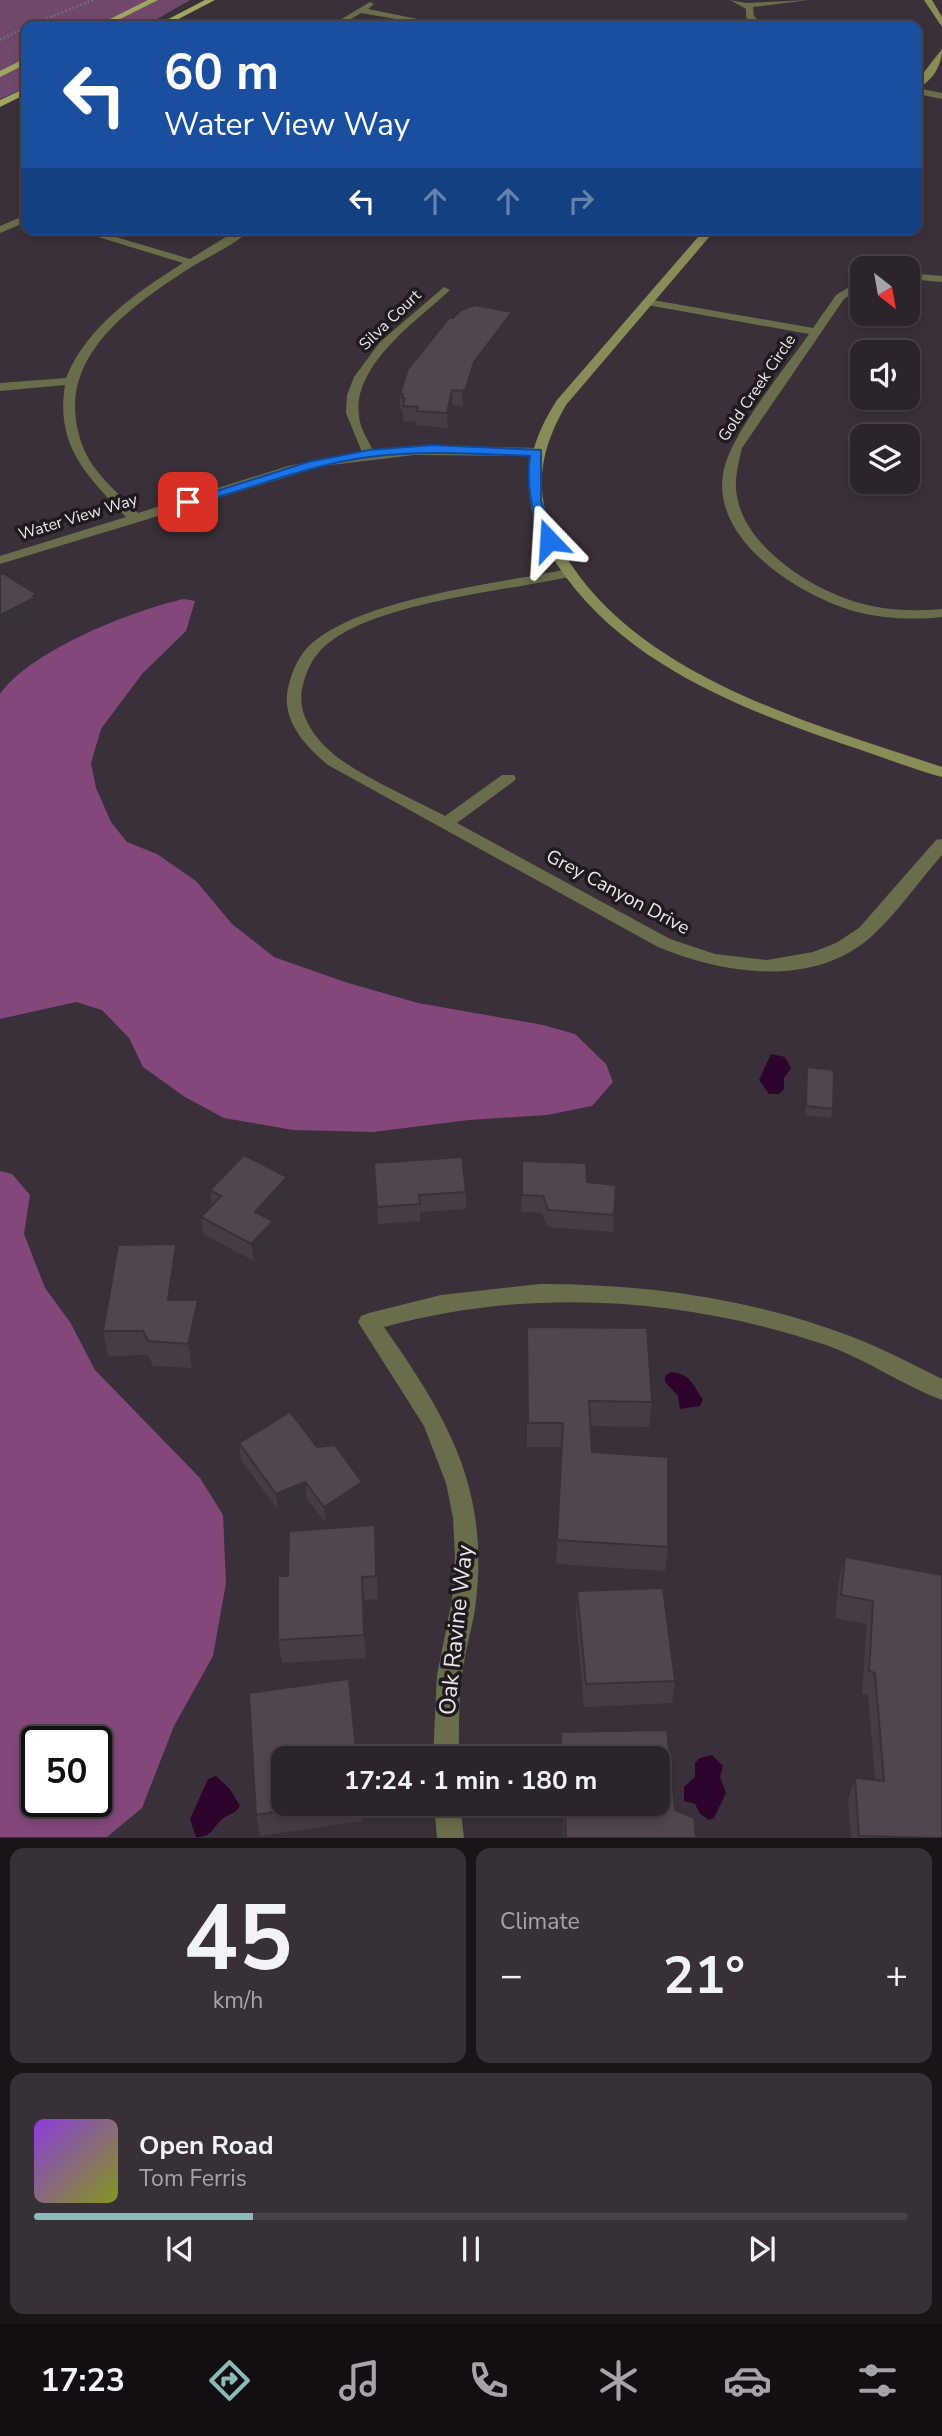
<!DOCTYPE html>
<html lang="en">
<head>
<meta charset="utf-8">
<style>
	body { margin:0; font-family:"Nunito Sans",sans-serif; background:#383037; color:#f1f3f6; height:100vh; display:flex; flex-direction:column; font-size:26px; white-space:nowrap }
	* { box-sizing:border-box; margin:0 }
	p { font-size:23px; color:#a6a4a9 }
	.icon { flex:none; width:38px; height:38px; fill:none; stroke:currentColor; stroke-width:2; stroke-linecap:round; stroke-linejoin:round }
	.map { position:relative; height:1838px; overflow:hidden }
	.details { display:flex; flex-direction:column; gap:10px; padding:10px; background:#181418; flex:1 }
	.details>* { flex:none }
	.top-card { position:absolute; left:21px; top:21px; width:901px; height:214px; border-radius:14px; box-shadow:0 4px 10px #0003,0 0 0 2px #484147; background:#1a4fa0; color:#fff; overflow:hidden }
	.needle { width:46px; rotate:149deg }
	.buttons { position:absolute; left:850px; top:256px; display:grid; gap:14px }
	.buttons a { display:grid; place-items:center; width:70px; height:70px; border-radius:14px; background:#2c242b; box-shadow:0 4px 10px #0003,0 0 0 2px #484147; font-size:35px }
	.speed { position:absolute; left:21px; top:1726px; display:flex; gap:14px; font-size:35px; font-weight:700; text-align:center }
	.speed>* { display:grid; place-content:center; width:91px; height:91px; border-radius:50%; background:#2c242b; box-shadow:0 4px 10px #0003,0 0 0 2px #484147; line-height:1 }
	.speed .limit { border:4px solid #111; border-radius:10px; background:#fff; color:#111 }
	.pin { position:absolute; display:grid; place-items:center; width:60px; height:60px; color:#fff; margin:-30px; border-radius:14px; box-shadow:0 4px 10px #0006 }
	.me { position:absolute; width:77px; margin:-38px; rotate:340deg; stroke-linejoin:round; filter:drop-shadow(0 0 5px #0008) }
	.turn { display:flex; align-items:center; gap:24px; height:147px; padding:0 28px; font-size:32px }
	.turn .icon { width:91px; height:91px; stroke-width:2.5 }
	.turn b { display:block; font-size:49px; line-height:60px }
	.lanes { display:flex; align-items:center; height:66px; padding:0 28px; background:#0003; justify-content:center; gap:35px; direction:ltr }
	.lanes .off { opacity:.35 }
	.big { font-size:52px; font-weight:700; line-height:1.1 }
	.details .widget { flex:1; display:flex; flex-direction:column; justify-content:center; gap:10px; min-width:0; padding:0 24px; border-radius:14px; background:#383037 }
	.details .dial { align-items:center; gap:0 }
	.dial b { font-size:91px; line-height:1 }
	.song { display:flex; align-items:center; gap:21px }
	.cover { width:84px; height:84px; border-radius:10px; background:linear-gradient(135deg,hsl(270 70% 55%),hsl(70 70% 35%)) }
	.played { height:7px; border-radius:4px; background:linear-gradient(90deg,#8bbbb9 25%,#484147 25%) }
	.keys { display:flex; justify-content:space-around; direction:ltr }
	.heat { display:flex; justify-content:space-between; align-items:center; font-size:38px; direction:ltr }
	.details .tiles { flex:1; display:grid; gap:10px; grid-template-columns:1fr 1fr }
	.widget:last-child { grid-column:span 2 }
	.trip { position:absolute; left:271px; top:1746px; width:399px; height:70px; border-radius:14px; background:#2c242b; box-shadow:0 4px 10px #0003,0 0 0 2px #484147; font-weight:700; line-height:70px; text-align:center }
	.dock { display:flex; height:112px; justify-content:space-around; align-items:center; background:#120e11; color:#a6a4a9 }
	.dock .icon { width:49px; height:49px }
	.dock .current { color:#8bbbb9 }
	.dock b { font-size:32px; color:#f1f3f6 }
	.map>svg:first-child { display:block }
</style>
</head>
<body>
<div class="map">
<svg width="942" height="1838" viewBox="0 0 942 1838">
	<rect width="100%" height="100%" fill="#3a3039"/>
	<path fill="#71486c" d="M0,0H190L145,26H26V88L0,99Z"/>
	<path fill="#83477c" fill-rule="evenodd" d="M184,599L195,601L186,631L142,674L101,729L91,763L96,788L111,822L127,842L157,854L196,881L232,924L274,957L345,982L418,1003L543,1025L575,1034L606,1064L613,1082L592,1106L547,1115L469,1120L373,1132L293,1130L224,1118L185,1097L143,1067L129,1038L102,1010L76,1002L0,1019V694C30,651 133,610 184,599Z
		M0,1171L12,1174L30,1195L24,1234L45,1288L70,1322L95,1370L200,1478L223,1515L226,1583L213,1656L174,1726L142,1808L107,1837H0ZM37,1741H96V1801H37Z"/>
	<path fill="#2f042b" d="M771,1054L785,1057L791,1068L784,1078V1089L779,1094H769L759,1080Z
		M671,1372C691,1374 693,1385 703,1400L700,1406L680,1409L678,1396L665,1382V1376Z
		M712,1755L723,1766L720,1777L726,1793L714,1818L709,1820L700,1814L695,1804L684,1801V1787L695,1777V1763L700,1758Z
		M216,1776L230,1789L240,1806C235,1814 232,1813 225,1817C213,1825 213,1838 196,1837L190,1819L208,1779Z"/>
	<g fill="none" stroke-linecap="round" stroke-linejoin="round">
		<path stroke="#726971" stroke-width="2.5" stroke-dasharray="2 2" stroke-linecap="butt" d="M28,26L93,0
			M0,40L26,27"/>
		<path fill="#6a6d4c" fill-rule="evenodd" d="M730,0L746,3L809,0L753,7L754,16L763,26H755L746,17V9Z
			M370,2L374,4L368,9L452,26H436L361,13L339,26H330Z
			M917,88L942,93V99L917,94Z
			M26,215V222L0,233V226Z
			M72,229H89L190,259L239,229H252C233,246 205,258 185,271C123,312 51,363 83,447C93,473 119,494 138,513L288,466L362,452L346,413L347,395L354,377L380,342L444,287L450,290L448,292C416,321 352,366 359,416C360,428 368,440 373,451L445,446L537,448L543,452L537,456L414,455L323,466L0,564V556L126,517C87,476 55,446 65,385L0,391V383L66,378C87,326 137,292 183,263Z
			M871,257H879L888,268H877L870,259Z
			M908,273L942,276V282L908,279Z
			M863,279V287L844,299L742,448C738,466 733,482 738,501C750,553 823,597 872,606C895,611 919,611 942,609V617C913,620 885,619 857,612C802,597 712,542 723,474C729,435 785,369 809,334L647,305L641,302L647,299L813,328L836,295Z
			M568,569L573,570V576C506,592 366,602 320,651C310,662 305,675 302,689C297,717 317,741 337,757C365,778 413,799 445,816L502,775H514L516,778L514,781L457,823L670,939L715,954L767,960L813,952L836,943L859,928L936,840L942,839V855C919,881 898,912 872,936C813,989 724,974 658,947L328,765C304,745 279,718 289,684C293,668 300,654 312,643C366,597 497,584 568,569Z
			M540,1284C645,1284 751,1298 850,1336C882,1348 912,1364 942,1379V1400C902,1385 866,1359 826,1345C684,1297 529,1287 384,1327C447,1417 489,1487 476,1601C474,1622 467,1642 464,1663C458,1695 459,1727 459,1759H433L437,1675L452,1600L455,1556L453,1518L446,1483L424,1426L358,1322L361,1316L369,1313L441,1295Z
			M434,1804H460L464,1838H437Z"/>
		<path fill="#888d57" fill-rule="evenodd" d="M924,0H932L942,17V27Z
			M942,49C942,66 932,81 917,89V81Z
			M705,229H716L566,405C533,462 533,508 570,563C647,680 816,725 942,767V777C915,770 888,759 861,750C749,712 624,667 556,563C519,507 520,457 557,400Z"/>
		<path fill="#a0a55f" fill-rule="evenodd" d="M148,0H158L106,26H96Z
			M205,0H215L165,26H155Z
			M26,58V64L0,77V71Z
			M26,88V94L0,107V100Z"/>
	</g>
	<path fill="#463c45" d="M512,312V326L474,377L466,403L463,406L452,405L448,428L417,425V422L403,421V413H402V408L400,409V394L453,318Z
		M807,1067L833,1109L831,1118L805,1115L806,1076Z
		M522,1161L587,1182L616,1185L613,1232L548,1227L542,1213L521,1212Z
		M374,1163L466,1192V1209L420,1212V1221L378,1224Z
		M210,1190L289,1194L267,1218L274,1238L254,1261L203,1234L201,1217L212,1205Z
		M176,1244L180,1269L175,1300L202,1325L192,1368L153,1366L148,1355L108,1356L103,1331Z
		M527,1327L652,1402L649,1427L590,1426L592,1452L668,1547L665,1571L556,1564L562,1447H527Z
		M239,1443L317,1447L362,1482L363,1498L326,1523L307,1499L278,1510L241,1460Z
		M375,1525L378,1599L364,1600L366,1658L282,1663L278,1640Z
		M845,1557L942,1575V1838H851L848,1800L855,1778L875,1780L868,1695L862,1694L867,1624L835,1618L839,1580Z
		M577,1591L675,1681L672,1703L584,1707L576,1615Z
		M667,1730L675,1810L694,1818L696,1838H564L562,1804H658V1759H560L561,1732Z
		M284,1804H362L363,1821L260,1836L256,1815Z"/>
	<path fill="#393138" d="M512,312V326L474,377L466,403L463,406L462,391L474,362Z
		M452,390V405L448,428L447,413Z
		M36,594L39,613L0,633V615Z
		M287,1177L289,1194L257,1229L255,1212Z
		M273,1221L274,1238L254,1261L251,1244Z
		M176,1244L180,1269L172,1325L168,1300Z
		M198,1300L202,1325L192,1368L188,1344Z
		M305,1482L307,1499L278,1510L276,1494Z
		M362,1482L363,1498L326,1523L324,1507Z
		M362,1577L364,1600L366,1658L364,1635Z"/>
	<path fill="#514650" stroke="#393138" stroke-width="2" d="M475,305L512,312L474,362L466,388L462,391L452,390L447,413L417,411L418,407L403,406L405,398H402L403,394H400L408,369L449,318H453L461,310Z
		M0,574H4L36,594L33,596L36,597L0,615Z
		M807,1067L834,1070L833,1109L806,1106Z
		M244,1155L287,1177L255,1212L273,1221L251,1244L201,1217L221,1196L210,1190Z
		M462,1157L466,1192L419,1195L420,1204L377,1207L374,1163Z
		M522,1161L586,1163L587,1182L616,1185L614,1215L548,1210L543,1196L522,1195Z
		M176,1244L168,1300H198L188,1344L148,1341L143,1331H103L118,1245Z
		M527,1327L647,1328L652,1402L589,1401L592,1452L668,1457V1547L557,1540L563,1423H528Z
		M290,1412L317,1447L335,1445L362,1482L324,1507L305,1482L276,1494L239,1443Z
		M375,1525L376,1576L362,1577L364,1635L278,1640V1576H288L289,1531Z
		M845,1557L942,1575V1838L859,1836L855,1778L884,1781L875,1673L869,1671L873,1601L841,1595Z
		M663,1588L675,1681L586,1684L577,1591Z
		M349,1679L357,1759H284V1804H327L256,1815L249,1693Z
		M667,1730L675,1810L694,1818L696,1838H566L565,1804H658V1759H562L561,1732Z"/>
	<path fill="#1a73e8" stroke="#114b97" stroke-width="2" d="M432,445L541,450V501L555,540L553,543L549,544L542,540C532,511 526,487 530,456C476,454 423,450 369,457C307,465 249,490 188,505L182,502L308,462L369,450Z"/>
	<g text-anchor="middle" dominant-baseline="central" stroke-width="7" stroke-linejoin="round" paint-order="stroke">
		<g font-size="16" fill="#ede6eb" stroke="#1f1a1e">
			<text transform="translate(390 320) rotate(-44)">Silva Court</text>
			<text transform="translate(757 388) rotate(-56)">Gold Creek Circle</text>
			<text transform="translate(78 517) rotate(-17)">Water View Way</text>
		</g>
		<g font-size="19" fill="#ede6eb" stroke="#1f1a1e">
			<text transform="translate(618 892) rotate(28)">Grey Canyon Drive</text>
		</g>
		<g font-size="23" fill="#ede6eb" stroke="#1f1a1e">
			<text transform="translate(456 1630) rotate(-84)">Oak Ravine Way</text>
		</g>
	</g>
</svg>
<div class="buttons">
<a><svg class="needle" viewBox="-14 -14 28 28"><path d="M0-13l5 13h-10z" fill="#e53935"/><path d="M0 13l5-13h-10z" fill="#a6a4a9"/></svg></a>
<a><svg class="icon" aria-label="sound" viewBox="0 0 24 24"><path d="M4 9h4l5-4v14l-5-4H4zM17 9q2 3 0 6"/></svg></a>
<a><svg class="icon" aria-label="layers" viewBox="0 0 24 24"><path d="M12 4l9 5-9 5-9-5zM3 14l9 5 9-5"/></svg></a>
</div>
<div class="speed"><div class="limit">50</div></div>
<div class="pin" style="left:188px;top:502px;background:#d93025"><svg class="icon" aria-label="arrive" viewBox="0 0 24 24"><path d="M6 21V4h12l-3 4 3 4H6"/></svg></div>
<svg class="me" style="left:549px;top:540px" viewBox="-20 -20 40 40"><path d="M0-17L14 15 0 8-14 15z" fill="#1a73e8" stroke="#fff" stroke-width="4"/></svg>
<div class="trip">17:24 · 1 min · 180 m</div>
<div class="top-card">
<div class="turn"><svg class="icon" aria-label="left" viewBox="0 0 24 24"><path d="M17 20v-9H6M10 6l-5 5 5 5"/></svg><div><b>60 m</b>Water View Way</div></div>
<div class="lanes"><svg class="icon" aria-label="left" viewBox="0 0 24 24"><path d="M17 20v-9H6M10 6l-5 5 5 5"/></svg><svg class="icon off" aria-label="ahead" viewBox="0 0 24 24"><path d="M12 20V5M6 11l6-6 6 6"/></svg><svg class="icon off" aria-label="ahead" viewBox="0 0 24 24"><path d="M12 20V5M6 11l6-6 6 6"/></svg><svg class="icon off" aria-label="right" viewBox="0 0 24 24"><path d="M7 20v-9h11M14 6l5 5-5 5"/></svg></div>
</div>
</div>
<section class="details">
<div class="tiles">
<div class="widget dial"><b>45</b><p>km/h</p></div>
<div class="widget"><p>Climate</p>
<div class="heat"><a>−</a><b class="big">21°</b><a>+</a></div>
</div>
<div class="widget">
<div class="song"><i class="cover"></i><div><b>Open Road</b><p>Tom Ferris</p></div></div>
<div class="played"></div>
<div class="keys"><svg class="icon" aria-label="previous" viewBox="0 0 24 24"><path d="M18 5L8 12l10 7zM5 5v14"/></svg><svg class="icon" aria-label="pause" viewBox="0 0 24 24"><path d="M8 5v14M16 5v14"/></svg><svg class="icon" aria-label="next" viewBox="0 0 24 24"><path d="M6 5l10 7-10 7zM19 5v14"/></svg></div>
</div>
</div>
</section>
<nav class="dock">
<b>17:23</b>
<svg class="icon current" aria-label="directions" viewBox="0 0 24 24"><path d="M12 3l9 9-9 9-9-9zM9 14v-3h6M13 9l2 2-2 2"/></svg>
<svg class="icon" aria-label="music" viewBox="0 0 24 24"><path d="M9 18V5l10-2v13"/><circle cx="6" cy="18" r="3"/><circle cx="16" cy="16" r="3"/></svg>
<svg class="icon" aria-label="phone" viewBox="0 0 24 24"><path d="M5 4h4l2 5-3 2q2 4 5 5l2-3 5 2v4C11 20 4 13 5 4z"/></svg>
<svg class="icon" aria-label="climate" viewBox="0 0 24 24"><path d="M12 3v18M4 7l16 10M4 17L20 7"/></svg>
<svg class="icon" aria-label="car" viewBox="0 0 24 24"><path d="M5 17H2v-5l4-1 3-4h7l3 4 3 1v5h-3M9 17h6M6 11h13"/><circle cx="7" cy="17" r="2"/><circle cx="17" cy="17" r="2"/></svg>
<svg class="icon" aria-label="filters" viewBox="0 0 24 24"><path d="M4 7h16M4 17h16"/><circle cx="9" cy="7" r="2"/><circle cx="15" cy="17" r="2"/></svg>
</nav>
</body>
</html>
